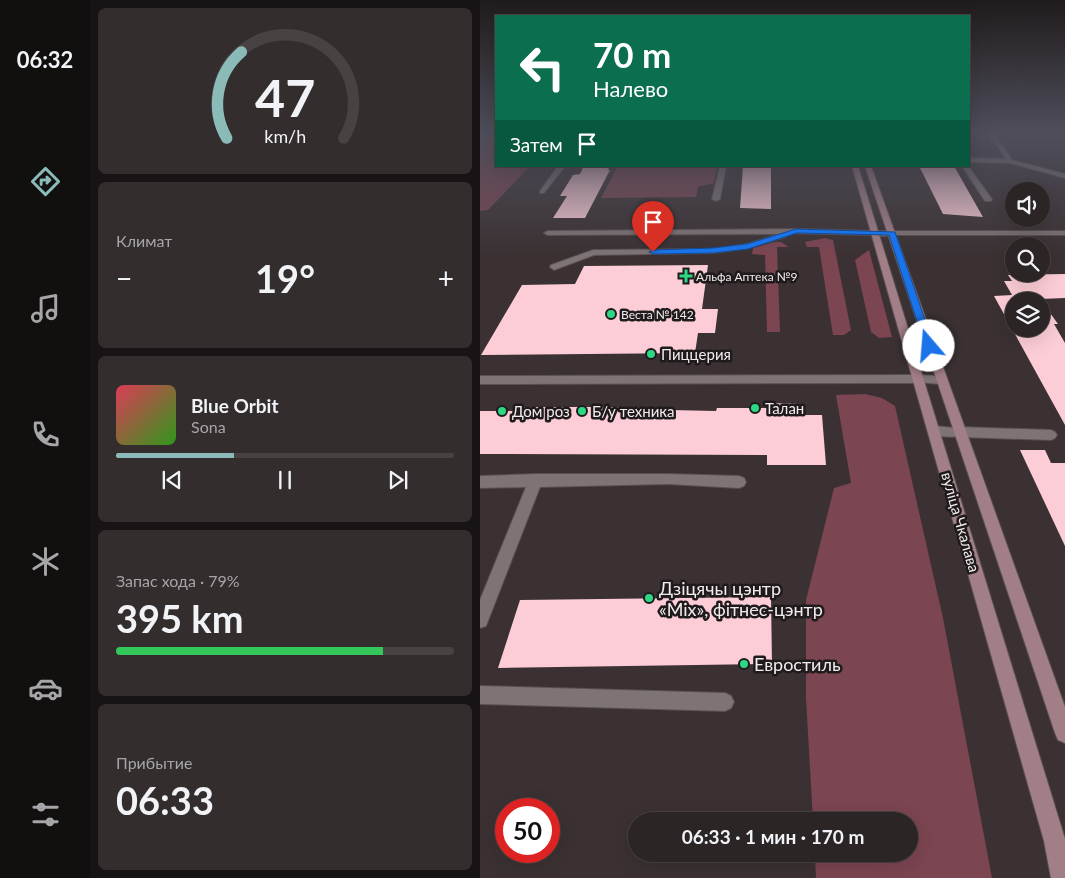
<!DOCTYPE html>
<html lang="ru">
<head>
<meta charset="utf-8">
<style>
	body { margin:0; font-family:Lato,sans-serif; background:#342d2e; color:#f1f3f6; height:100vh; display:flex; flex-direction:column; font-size:19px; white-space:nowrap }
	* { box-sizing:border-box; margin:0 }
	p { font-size:16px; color:#a6a5a7 }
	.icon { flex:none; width:28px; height:28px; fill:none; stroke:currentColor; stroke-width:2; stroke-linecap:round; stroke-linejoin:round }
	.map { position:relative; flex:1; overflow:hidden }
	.side { display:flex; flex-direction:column; gap:8px; padding:8px; background:#181415; width:390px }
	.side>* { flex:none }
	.top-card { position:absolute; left:15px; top:15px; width:475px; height:152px; border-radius:0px; box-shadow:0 5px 20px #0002,0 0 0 1px #484243; background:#0b6e4f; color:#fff; overflow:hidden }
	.buttons { position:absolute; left:525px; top:182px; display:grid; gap:10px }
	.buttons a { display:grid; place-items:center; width:45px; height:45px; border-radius:50%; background:#2c2526; box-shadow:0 5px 20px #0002,0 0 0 1px #484243; font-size:25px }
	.speed { position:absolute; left:15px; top:798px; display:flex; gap:10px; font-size:25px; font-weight:700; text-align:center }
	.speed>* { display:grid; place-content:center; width:65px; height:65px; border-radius:50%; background:#2c2526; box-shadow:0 5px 20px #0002,0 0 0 1px #484243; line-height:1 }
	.speed .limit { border:8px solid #d22; background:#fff; color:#111 }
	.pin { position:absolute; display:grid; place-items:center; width:42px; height:42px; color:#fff; margin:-51px -21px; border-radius:50% 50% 50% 0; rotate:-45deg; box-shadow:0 0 5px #0007 }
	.pin .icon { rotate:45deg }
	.me { position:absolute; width:55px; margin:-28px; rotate:342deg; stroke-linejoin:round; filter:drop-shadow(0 0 4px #0008) }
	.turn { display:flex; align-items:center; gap:18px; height:105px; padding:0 15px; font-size:22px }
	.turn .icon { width:65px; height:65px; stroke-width:2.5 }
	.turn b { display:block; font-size:35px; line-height:42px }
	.then { display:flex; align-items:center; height:48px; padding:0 15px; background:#0003; gap:10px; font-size:19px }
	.big { font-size:38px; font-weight:700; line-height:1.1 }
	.side .tile { flex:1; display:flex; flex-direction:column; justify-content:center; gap:8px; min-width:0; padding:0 18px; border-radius:8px; background:#342d2e }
	.side .dial { align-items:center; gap:0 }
	.dial svg { height:130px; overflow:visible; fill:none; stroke:#484243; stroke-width:7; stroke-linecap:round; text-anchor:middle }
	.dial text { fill:#f1f3f6; stroke:none }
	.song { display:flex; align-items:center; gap:15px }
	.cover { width:60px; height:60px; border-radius:8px; background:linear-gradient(135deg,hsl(350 70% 55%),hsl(110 70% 35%)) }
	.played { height:5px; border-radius:2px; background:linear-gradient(90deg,#8bbbb9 35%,#484243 35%) }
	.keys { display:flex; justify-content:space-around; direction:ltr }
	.heat { display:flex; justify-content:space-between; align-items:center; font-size:28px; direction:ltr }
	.charge { height:8px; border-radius:4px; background:linear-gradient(90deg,#34c759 79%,#484243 0) }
	.trip { position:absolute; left:148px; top:812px; width:290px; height:50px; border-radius:25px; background:#2c2526; box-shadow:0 5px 20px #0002,0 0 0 1px #484243; font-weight:700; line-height:50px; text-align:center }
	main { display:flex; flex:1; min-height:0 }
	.tab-bar { display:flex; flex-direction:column; width:90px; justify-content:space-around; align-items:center; background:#120f0f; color:#a6a5a7 }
	.tab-bar .icon { width:35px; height:35px }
	.tab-bar .current { color:#8bbbb9 }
	.tab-bar b { font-size:22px; color:#f1f3f6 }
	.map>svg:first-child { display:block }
</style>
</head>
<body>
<main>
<nav class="tab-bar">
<b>06:32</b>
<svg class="icon current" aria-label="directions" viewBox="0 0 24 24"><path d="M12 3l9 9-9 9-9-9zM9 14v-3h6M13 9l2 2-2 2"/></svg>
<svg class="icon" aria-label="music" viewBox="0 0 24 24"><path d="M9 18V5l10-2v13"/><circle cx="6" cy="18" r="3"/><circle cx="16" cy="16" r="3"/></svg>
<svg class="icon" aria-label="phone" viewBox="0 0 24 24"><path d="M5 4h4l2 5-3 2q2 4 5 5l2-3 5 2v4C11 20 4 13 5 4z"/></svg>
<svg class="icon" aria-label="climate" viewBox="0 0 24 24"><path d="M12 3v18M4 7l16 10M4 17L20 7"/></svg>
<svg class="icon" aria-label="car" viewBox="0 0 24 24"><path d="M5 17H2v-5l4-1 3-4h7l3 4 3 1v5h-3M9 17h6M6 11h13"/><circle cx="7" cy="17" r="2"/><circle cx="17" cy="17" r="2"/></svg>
<svg class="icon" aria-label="filters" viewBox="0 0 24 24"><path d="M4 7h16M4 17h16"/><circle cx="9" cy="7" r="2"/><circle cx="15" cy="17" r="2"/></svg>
</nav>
<section class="side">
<div class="tile dial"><svg viewBox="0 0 100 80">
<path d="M14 69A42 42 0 1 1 86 69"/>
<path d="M14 69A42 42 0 0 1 23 16" stroke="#8bbbb9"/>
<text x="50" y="56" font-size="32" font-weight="700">47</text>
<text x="50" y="72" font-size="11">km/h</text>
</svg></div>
<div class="tile"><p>Климат</p>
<div class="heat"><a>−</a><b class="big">19°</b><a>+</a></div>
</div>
<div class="tile">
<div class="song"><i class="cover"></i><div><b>Blue Orbit</b><p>Sona</p></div></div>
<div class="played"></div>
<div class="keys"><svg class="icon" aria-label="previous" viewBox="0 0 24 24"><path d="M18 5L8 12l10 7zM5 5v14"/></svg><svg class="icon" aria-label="pause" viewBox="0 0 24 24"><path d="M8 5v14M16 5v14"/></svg><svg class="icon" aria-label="next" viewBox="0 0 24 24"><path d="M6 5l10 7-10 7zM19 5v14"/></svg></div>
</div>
<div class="tile"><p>Запас хода · 79%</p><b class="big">395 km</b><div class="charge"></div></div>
<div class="tile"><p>Прибытие</p><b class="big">06:33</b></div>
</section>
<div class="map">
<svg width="585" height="878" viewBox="0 0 585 878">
	<rect width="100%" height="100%" fill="#3b3133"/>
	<path fill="#7b4551" d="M4,135L16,136V166H50L8,210L0,211V139Z
		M138,166H237L234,183L218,187L216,197L121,198Z
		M345,238L353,240L371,330L364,335H353L339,247H327L325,242Z
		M295,242H301L309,247H297L300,332H287L285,255L272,254L273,248Z
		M389,250L412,337L399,338L391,332L375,260Z
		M385,394L402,398L415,406L463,618L512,878H336L335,854H429V821H333L326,698V600L354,488L371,483L356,395Z"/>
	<path fill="#fccdd6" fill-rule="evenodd" d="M104,166H130L128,170H130L105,218H73L87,196H80L93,175L100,174Z
		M263,166H291V209L260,208Z
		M439,166H474L503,217L463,214Z
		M228,265L222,309H238L235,333H218L215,353L1,355L42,285L95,284L104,266Z
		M585,274V298L560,299L578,324H574L585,343V425L514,296L532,295L524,281H532L528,275ZM534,301H561V329H534Z
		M288,403L320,404V415H342L346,465H287V455L0,454V411H35L37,407H131L190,408V410L236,411L237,408H288Z
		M540,450H565L571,463H585V546Z
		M291,597L292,664L18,668L40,600Z"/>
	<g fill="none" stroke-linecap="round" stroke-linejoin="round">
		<defs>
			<path id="lane" d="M508,133H514L532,160L585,174V178L530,163L489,162V158L526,159Z
				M78,166H85L64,193H60V191Z
				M240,166H246L240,199L236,201L232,199Z
				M482,166H488L512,199L511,201H505Z
				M317,229L395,231L399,233L395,235L305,233V237L268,248L233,253L114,255L74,270L70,267L71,265L113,250L233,249L267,244L299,234L68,235L64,233L68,231Z
				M409,231H585V235H409Z
				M439,375L445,379L439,383L0,384V376Z
				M480,427L571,430L575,432L577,435L575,438L571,440L480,437L476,435L474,432L476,429Z
				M56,474H188L259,476L264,478L266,482L264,486L259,488L188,484L60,487L6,626L0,628V600L46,487L0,488V476Z
				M0,686L245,693L251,696L254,702L251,708L245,711L0,704Z"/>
			<path id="street" d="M392,231H412L416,233C411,237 399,236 392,235Z
				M439,375L461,376L467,380L461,384L435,382L433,379Z
				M455,426L484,429L486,432L484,435C475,438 460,437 451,434L449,431L451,428Z"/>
			<path id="secondary" d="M372,166H378L585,839V878H571L564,841Z
				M385,166H391L585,707V743L578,740L575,733Z"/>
		</defs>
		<use href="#lane" stroke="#585051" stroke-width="2"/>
		<use href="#street" stroke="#585051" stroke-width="2"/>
		<use href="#secondary" stroke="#585051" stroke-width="2"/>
		<use href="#lane" fill="#7e7375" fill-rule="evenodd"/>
		<use href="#street" fill="#7e7375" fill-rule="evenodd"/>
		<use href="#secondary" fill="#a27e86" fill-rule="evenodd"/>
	</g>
	<linearGradient id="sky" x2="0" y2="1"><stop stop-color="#201b1c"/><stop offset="0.52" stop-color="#4f4e5b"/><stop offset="1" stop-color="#4f4e5b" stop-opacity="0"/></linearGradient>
	<rect width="585" height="256" fill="url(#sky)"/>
	<path fill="#1a73e8" stroke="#114b97" d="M316,229L415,232L454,346L453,349H446L445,346L409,235L317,233L268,249L233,253L173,254L169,252L173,250L233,248L267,244Z"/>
	<g fill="#2dd884" stroke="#1f1a1b" stroke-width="2">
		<path d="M203.5 268.5h5v5h5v5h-5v5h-5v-5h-5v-5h5z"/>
		<circle cx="131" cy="314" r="5"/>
		<circle cx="171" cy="354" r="5"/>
		<circle cx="275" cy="408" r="5"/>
		<circle cx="22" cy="411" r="5"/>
		<circle cx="102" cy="411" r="5"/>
		<circle cx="169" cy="598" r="5"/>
		<circle cx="264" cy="664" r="5"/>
	</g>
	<g text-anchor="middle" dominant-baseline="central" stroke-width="5" stroke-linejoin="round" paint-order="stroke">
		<g font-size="12" fill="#f2ebec" stroke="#1f1a1b" text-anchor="start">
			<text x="216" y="276">Альфа Аптека №9</text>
			<text x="141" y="314">Веста № 142</text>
		</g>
		<g font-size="15" fill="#f2ebec" stroke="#1f1a1b" text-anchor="start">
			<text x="181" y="354">Пиццерия</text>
			<text x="285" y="408">Талан</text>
			<text x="32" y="411">Дом роз</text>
			<text x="112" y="411">Б/у техника</text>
		</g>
		<g font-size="15" fill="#f2ebec" stroke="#1f1a1b">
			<text transform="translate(481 522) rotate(74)">вуліца Чкалава</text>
		</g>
		<g font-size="18" fill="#f2ebec" stroke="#1f1a1b" text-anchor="start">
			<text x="179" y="588">Дзіцячы цэнтр<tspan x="179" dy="21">«Mix», фітнес-цэнтр</tspan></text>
			<text x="274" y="664">Евростиль</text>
		</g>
	</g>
</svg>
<div class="buttons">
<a><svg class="icon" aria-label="sound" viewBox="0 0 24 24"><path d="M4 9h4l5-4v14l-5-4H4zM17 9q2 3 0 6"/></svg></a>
<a><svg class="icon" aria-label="search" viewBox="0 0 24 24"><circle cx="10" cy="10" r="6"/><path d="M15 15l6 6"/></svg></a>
<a><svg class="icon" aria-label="layers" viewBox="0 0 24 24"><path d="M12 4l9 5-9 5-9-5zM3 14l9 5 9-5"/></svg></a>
</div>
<div class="speed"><div class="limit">50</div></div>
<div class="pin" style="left:173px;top:252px;background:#d93025"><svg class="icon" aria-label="arrive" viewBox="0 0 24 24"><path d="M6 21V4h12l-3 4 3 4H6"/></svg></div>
<svg class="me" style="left:449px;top:346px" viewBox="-20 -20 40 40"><circle r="19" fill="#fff"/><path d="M0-13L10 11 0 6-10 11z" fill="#1a73e8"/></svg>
<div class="trip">06:33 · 1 мин · 170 m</div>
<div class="top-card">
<div class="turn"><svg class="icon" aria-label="left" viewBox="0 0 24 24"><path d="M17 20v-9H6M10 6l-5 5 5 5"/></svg><div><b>70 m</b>Налево</div></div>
<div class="then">Затем<svg class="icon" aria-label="arrive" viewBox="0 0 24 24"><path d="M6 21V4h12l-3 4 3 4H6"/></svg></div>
</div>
</div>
</main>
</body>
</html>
